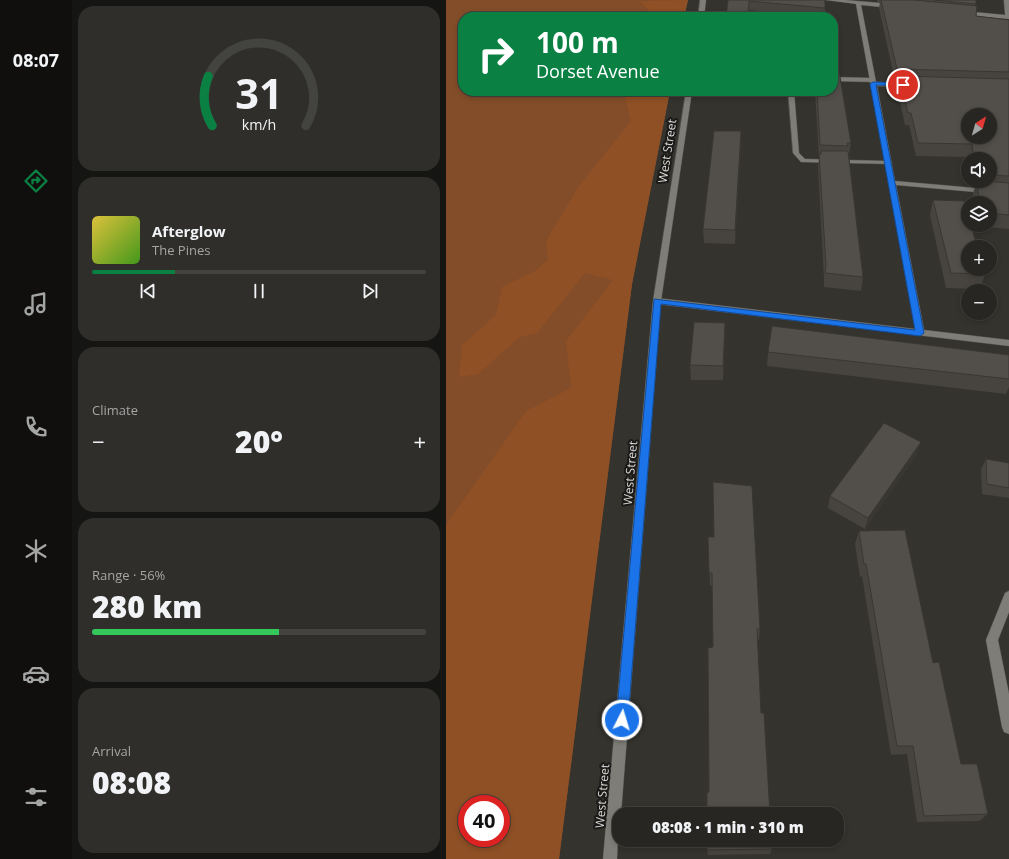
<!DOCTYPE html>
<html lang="en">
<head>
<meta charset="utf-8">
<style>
	body { margin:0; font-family:"Open Sans",sans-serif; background:#2f2e2a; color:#f1f3f6; height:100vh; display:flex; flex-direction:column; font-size:15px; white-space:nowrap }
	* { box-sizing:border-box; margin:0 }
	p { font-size:13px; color:#a4a5a5 }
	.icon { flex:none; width:22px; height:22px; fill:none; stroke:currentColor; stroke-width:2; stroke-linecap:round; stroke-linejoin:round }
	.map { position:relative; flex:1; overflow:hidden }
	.sheet { display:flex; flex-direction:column; gap:6px; padding:6px; background:#151513; width:374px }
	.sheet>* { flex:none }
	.guide { position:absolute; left:12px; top:12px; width:380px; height:84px; border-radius:16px; box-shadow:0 2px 6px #0003,0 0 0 1px #434340; background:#0b8043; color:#fff; overflow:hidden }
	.needle { width:26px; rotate:37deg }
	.tools { position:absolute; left:515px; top:108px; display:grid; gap:8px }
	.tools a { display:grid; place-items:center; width:36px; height:36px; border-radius:50%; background:#272622; box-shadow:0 2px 6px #0003,0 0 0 1px #434340; font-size:20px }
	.speed { position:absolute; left:12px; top:795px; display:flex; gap:8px; font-size:20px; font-weight:700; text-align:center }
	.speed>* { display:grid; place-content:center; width:52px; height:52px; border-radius:50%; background:#272622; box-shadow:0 2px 6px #0003,0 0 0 1px #434340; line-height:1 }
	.speed .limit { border:6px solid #d22; background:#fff; color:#111 }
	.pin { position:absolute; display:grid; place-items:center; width:34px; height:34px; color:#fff; margin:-17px; border:2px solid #fff; border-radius:50%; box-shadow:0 1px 4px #0007 }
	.me { position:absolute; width:44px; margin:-22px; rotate:5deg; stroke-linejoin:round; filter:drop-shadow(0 0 3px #0008) }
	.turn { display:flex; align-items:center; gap:14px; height:84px; padding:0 12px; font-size:18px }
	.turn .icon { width:52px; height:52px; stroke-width:2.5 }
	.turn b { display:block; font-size:28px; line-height:34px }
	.big { font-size:30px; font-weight:800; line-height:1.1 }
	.sheet .tile { flex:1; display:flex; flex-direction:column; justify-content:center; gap:6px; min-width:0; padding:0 14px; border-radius:16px; background:#2f2e2a }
	.sheet .dial { align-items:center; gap:0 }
	.dial svg { height:104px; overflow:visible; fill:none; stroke:#434340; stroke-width:7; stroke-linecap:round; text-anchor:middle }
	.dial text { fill:#f1f3f6; stroke:none }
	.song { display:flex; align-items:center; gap:12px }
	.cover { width:48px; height:48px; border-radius:6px; background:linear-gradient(135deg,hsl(50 70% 55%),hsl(100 70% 35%)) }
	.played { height:4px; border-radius:2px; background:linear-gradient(90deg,#0b8043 25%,#434340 25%) }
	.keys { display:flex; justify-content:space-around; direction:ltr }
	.heat { display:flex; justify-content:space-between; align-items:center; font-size:22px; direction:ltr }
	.charge { height:6px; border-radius:3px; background:linear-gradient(90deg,#34c759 56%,#434340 0) }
	.trip { position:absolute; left:166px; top:807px; width:232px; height:40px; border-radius:16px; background:#272622; box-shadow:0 2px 6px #0003,0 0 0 1px #434340; font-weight:800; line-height:40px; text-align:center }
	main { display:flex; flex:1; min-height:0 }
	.dock { display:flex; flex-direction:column; width:72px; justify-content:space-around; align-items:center; background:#100f0e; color:#a4a5a5 }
	.dock .icon { width:28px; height:28px }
	.dock .on { color:#0b8043 }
	.dock b { font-size:18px; color:#f1f3f6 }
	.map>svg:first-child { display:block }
</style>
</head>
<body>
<main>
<nav class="dock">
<b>08:07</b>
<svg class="icon on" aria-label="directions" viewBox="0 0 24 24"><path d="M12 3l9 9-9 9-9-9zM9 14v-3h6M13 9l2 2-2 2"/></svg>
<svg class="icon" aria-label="music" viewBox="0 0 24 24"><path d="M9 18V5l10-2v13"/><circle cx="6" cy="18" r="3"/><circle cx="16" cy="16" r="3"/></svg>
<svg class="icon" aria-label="phone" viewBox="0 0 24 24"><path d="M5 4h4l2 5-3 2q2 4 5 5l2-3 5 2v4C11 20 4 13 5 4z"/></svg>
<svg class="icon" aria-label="climate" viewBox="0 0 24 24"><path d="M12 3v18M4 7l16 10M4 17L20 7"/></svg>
<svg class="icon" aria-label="car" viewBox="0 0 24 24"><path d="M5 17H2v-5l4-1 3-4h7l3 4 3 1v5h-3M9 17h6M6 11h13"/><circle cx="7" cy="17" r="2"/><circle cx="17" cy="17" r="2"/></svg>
<svg class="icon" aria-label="filters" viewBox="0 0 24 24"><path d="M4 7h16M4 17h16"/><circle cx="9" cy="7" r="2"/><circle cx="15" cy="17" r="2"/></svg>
</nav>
<section class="sheet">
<div class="tile dial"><svg viewBox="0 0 100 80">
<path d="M14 69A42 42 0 1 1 86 69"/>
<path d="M14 69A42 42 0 0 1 11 31" stroke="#0b8043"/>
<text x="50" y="56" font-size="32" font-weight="700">31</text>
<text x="50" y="72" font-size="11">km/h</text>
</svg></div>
<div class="tile">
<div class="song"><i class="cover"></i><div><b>Afterglow</b><p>The Pines</p></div></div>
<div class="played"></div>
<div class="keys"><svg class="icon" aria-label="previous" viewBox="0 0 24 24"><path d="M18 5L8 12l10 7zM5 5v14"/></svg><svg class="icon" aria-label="pause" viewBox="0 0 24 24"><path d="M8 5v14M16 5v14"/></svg><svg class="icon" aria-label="next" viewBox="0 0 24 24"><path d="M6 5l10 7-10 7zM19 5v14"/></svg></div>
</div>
<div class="tile"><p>Climate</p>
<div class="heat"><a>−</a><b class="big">20°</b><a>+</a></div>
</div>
<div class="tile"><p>Range · 56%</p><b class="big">280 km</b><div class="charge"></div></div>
<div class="tile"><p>Arrival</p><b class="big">08:08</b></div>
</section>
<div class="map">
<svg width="563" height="859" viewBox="0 0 563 859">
	<rect width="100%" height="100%" fill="#34332e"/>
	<path fill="#834d29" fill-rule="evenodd" d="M0,0H242L238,17H17V91H224L186,284L113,859H0ZM21,804H55V838H21Z"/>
	<path fill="#8f5025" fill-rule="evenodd" d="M242,0L238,17H204L205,14L194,1Z
		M179,91H224L186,284L113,859H0V525L80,411L125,388L120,341L167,280L139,273L91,333L74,337L32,374L13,377L16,345L50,315L56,287L89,271L102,260L100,241L133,186L185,121L178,92ZM21,804H55V838H21Z"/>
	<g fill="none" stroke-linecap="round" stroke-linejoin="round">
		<defs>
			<path id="service" d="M387,77L426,78L429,80L426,82L387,81Z
				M342,91H348L353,153L359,159L442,161L444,162V164L355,162L347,153Z"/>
			<path id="minor" d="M380,0H399L446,4L449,6L446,8L415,5L430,82L465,83L468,85L465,87L431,86L449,181L563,191V195L450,185L478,330L563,340V346L211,304L207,301L211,298L469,329L410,4Z
				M558,0H563V19L517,15L514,13L517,11L559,15Z
				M563,591V612L552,640L563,694V734L558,732L556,727L540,640L559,593Z"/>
			<path id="tertiary" d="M254,0H260L258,17H252Z
				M240,91H246L215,301L175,814H173L171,859H157L207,301Z"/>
		</defs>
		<use href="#service" stroke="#52514d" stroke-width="1"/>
		<use href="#minor" stroke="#52514d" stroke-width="1"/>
		<use href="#tertiary" stroke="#52514d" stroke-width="1"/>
		<use href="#service" fill="#7e7d77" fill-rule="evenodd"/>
		<use href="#minor" fill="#7e7d77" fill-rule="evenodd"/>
		<use href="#tertiary" fill="#7e7d77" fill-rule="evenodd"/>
	</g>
	<path fill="#474440" d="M282,0H379V17L303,10L302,17H280Z
		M431,0H530L529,6L530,16L563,20V229L529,226V225H544V203H527V193L529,187L526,186L525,181H544V159H522V157L470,156L463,125H459L451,88L452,81H449L433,8L434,2H431Z
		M369,91H387L405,143L403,155L417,277L415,291L378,287V279L372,167L373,158Z
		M295,131V146L289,244L258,243L257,229Z
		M487,200L539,274L534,289L500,288L484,215Z
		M279,337L277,380H245L244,365Z
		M322,352L563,355V387L560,394L321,366Z
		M471,454L419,529L382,508L384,496Z
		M540,459L563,463V498L536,494L535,469Z
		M413,531L487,663L515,764L542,814L533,821L471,822L461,754L445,755L416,576L414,577L409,544Z
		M262,537L314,629L313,640L267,647L266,586H264Z
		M326,849L324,854L262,855L261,850Z"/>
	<path fill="#393734" d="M295,131V146L289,244V230Z
		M279,323V337L277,380V366Z
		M475,442L471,454L419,529L422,518Z"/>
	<path fill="#524f4b" stroke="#393734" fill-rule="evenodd" d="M282,0H379V8L303,1L302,17H280Z
		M435,0H468L531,6L530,16L563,20V72L451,69Z
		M488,0H530V4Z
		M387,70L393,71L405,143H401L402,146L374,145L371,91H387Z
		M453,76L563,79V176L544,175V159H528L526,144L472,143L465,113H462ZM522,115H544V137H522Z
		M268,131H295L289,230L257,229Z
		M375,151H402L417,277L379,273L380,265L373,154H375Z
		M531,181H539L563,183V215L544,213V203H533Z
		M487,200L518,201L522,214V225H525L531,247H522V269H538L539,274L505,273Z
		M248,322L279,323L277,366L244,365Z
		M326,326L563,355V379L322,352Z
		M438,423L475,442L422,518L384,496Z
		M540,459L563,463V488L541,484Z
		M267,482L306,486L314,629H311L315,713H318L324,814H261V793L263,792L262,648L267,647L266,573H263L262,537H268Z
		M459,530L487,663L493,662L515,764H531L542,814L478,816L467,746H451L420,564H418L413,531Z
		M261,840H325L326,849L261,850Z"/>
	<path fill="#1a73e8" stroke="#114b97" d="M427,82L457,83L460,85L457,86L430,85L478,333L474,336L215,304L182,720L180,724L176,726L171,724L170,720L208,299L469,330L424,84Z"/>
	<g text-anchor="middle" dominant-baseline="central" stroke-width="4" stroke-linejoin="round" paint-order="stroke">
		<g font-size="12" fill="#ddddda" stroke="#1b1a18">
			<text transform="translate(221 151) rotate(-81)">West Street</text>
			<text transform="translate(184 473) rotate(-85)">West Street</text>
			<text transform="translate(156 796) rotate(-85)">West Street</text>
		</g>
	</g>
</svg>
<div class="tools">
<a><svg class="needle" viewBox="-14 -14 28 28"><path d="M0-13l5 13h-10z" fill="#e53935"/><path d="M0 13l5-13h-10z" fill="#a4a5a5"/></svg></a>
<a><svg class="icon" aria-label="sound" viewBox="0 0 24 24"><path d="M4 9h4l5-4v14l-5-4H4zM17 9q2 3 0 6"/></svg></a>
<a><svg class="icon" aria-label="layers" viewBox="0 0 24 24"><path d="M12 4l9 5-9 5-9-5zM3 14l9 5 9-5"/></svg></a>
<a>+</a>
<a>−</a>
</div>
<div class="speed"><div class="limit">40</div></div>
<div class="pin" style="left:457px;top:85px;background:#d93025"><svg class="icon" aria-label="arrive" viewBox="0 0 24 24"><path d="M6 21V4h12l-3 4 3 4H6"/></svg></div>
<svg class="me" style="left:176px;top:720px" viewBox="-20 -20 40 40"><circle r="17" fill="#1a73e8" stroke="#fff" stroke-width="3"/><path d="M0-11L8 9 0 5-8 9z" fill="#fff"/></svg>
<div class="trip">08:08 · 1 min · 310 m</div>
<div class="guide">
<div class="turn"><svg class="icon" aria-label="right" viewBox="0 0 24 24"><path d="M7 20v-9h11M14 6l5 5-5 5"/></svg><div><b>100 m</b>Dorset Avenue</div></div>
</div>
</div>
</main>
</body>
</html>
